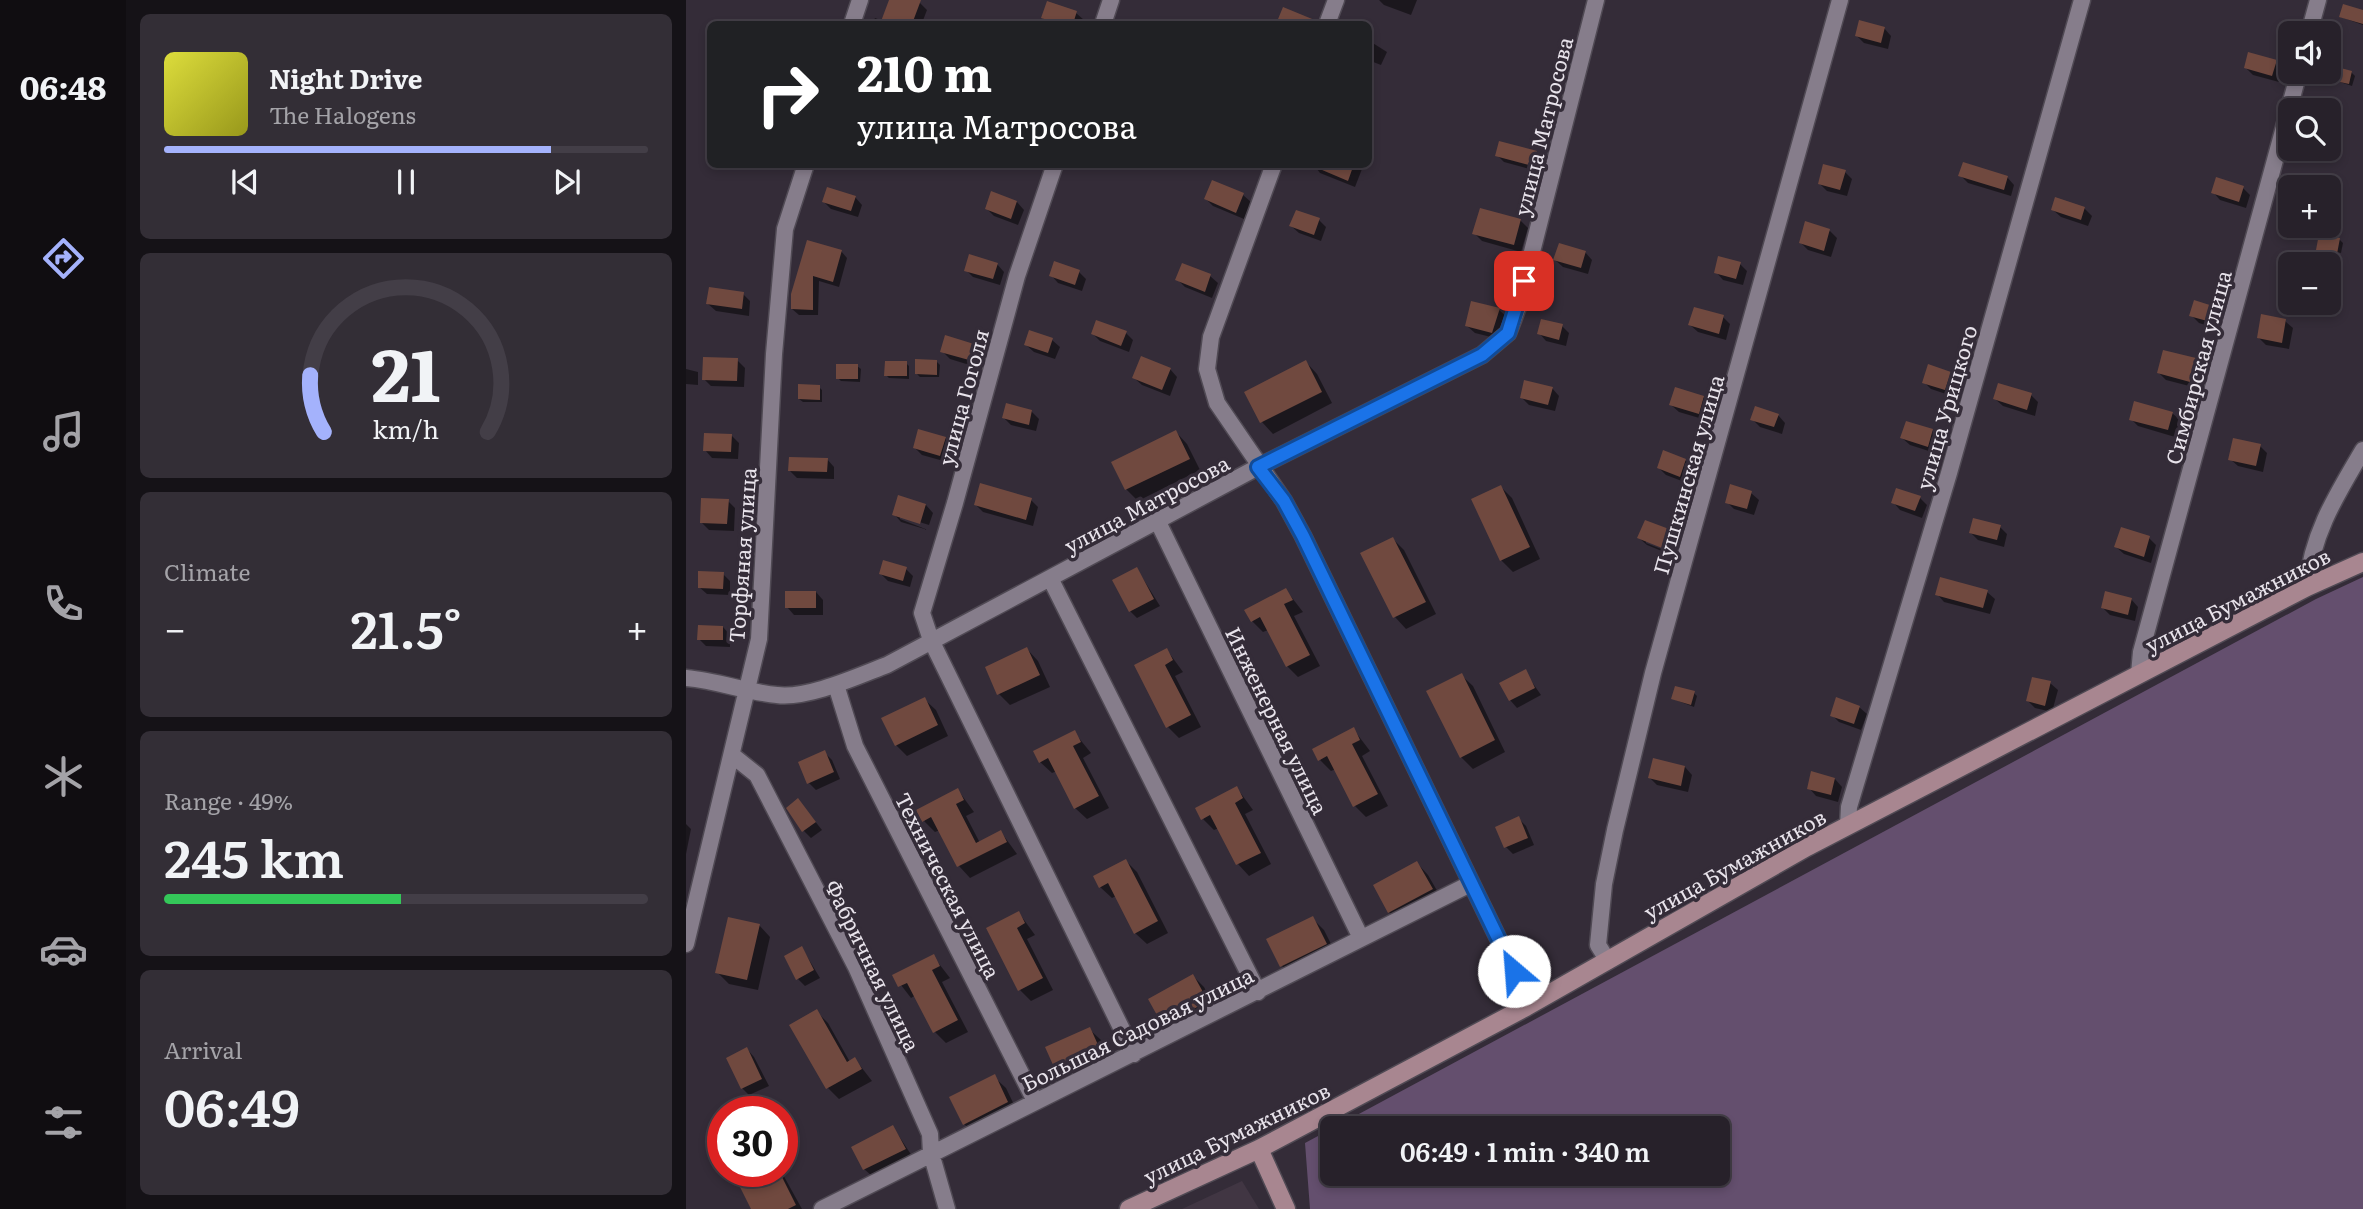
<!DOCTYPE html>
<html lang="en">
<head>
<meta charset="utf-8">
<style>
	body { margin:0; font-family:Literata,serif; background:#332e36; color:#f1f3f6; height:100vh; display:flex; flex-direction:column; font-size:26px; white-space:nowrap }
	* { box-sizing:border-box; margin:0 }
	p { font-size:23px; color:#a4a3a8 }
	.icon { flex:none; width:38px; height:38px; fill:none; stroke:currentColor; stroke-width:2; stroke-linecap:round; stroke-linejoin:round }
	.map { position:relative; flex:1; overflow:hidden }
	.side { display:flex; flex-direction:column; gap:14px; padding:14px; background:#151217; width:560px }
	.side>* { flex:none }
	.top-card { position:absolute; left:21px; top:21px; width:665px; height:147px; border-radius:10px; box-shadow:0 4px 10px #0003,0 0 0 2px #433e47; background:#202124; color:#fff; overflow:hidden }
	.tools { position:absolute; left:1592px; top:21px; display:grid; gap:14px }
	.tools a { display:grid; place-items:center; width:63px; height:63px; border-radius:10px; background:#27212a; box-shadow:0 4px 10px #0003,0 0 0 2px #433e47; font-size:35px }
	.speed { position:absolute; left:21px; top:1096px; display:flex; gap:14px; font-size:35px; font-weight:700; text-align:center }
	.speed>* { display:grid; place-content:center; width:91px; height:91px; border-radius:50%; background:#27212a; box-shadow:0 4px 10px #0003,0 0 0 2px #433e47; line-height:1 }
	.speed .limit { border:10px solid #d22; background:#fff; color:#111 }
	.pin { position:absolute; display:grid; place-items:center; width:60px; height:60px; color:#fff; margin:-30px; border-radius:14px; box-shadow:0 4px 10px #0006 }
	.me { position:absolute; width:77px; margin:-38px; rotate:333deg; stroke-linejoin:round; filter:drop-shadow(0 0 5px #0008) }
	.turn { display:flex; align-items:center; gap:24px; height:147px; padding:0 35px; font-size:32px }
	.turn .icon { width:91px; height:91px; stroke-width:2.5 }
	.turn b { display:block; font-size:49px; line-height:60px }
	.big { font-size:52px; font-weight:600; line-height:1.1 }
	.side .card { flex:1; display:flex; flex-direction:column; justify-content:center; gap:10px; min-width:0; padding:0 24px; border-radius:10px; background:#332e36 }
	.side .dial { align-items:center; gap:0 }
	.dial svg { height:182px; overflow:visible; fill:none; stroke:#433e47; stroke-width:7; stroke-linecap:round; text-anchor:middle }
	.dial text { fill:#f1f3f6; stroke:none }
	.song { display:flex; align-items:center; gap:21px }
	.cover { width:84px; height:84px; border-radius:10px; background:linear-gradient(135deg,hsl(60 70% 55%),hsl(60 70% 35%)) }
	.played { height:7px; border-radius:4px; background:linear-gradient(90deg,#a4b2fc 80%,#433e47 80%) }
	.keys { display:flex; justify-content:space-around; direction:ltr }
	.heat { display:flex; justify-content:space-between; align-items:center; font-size:38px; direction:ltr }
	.charge { height:10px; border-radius:5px; background:linear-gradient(90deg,#34c759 49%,#433e47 0) }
	.trip { position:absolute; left:634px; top:1116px; width:410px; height:70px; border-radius:10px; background:#27212a; box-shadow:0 4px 10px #0003,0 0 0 2px #433e47; font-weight:600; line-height:70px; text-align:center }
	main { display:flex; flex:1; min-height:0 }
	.menu { display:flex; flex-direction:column; width:126px; justify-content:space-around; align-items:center; background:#100d11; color:#a4a3a8 }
	.menu .icon { width:49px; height:49px }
	.menu .current { color:#a4b2fc }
	.menu b { font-size:32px; color:#f1f3f6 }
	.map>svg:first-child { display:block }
</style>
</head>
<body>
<main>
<nav class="menu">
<b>06:48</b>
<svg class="icon current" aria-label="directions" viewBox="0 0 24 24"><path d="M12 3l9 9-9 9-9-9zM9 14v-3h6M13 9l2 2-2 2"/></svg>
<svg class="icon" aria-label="music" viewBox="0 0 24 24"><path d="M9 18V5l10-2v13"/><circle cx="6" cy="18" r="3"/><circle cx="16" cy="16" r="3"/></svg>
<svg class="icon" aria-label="phone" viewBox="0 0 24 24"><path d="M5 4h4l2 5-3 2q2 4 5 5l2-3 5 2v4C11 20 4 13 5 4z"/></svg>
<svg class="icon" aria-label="climate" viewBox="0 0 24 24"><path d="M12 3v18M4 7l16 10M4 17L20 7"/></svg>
<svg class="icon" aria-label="car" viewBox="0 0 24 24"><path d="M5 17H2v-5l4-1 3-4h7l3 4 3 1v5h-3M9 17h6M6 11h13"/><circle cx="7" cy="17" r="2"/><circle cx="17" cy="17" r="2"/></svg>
<svg class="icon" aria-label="filters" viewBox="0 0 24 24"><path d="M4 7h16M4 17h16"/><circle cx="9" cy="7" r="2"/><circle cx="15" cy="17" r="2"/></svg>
</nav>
<section class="side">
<div class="card">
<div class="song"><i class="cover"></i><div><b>Night Drive</b><p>The Halogens</p></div></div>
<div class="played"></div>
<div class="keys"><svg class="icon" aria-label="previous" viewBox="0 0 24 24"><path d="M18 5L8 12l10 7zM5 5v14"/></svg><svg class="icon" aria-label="pause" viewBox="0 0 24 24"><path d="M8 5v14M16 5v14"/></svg><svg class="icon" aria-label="next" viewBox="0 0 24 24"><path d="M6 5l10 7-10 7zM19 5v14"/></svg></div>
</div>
<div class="card dial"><svg viewBox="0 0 100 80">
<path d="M14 69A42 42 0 1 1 86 69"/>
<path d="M14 69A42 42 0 0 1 8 44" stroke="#a4b2fc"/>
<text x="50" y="56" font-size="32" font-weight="700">21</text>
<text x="50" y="72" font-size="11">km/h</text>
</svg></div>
<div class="card"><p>Climate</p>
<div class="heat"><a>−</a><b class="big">21.5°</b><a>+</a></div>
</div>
<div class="card"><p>Range · 49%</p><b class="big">245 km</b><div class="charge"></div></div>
<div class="card"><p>Arrival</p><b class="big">06:49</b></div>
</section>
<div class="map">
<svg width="1677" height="1209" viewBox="0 0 1677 1209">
	<rect width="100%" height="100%" fill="#342c38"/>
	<path fill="#413643" d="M556,1181L573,1209H496Z"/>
	<path fill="#644f6e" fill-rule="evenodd" d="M1677,577V1209H624L619,1143L1630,599ZM646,1129H1031V1174H646Z"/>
	<path fill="#0007" fill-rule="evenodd" d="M204,0L234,3L241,10L236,23L227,19L225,24H186L189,18L197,21Z
		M693,0H731L725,15L698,5Z
		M1677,12V25L1655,17Z
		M390,13L398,20L396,24H364L357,18Z
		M1198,28L1205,36L1202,49L1178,43L1171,36Z
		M682,40L701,52L695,65L682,60Z
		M1590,61L1597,69L1593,82L1567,75L1560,68Z
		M1665,72L1669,76L1666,86L1642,78Z
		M850,153L857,160L854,172L818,162L811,155Z
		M627,164H671L676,169L669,187L634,173Z
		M1159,172L1166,179L1161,196L1141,191L1134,184Z
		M1274,175L1321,177L1328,185L1325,196L1282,183Z
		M1557,188L1564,195L1560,208L1534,200L1527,192Z
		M557,195L565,202L558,219L527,206L520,199Z
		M169,197L176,205L172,217L145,209L138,202Z
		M331,202L338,210L332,225L308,216L301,209Z
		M1398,208L1406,216L1402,226L1375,217L1367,210Z
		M633,220L640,227L635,241L613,233L605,226Z
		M834,220L842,228L835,252L796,241L788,233Z
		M1144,231L1151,238L1145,257L1122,250L1115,243Z
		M1654,240L1657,243L1655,253L1633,248Z
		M122,242L155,251L161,258L153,287L133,281L132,315H113L106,309Z
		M899,252L906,260L902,274L877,267L869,260Z
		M311,264L318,272L314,285L287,277L280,270Z
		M1054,264L1061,271L1057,285L1037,280L1030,272Z
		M497,265L524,276L532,283L526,298L499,287L492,280Z
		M393,272L400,279L396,291L372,283L365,275Z
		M57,294L64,301L63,316L30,311L22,304Z
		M786,304L813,310L821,317L813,339L789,333L781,326Z
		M1529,308L1536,316L1532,329L1513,323L1505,315Z
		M1037,317L1044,324L1040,340L1012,332L1004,325Z
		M1599,321L1607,328L1603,349L1580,345L1573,338Z
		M876,326L883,333L880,346L860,341L853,333Z
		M440,333L447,340L443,352L414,341L407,334Z
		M366,340L374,347L369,359L348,352L340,345Z
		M287,346L294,353L290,367L264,359L256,351Z
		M51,360L59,368L58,387L25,386L18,379Z
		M1509,360L1516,367L1511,388L1480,380L1473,373Z
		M250,361L254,365L253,377H234L231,374Z
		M620,362L631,374L646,403L587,434L576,422L561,393Z
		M220,363L223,366V379L203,378L200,375Z
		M171,366L175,369L174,382L155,381L152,378Z
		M0,369L12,372V385L0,384Z
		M484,369L491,377L484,396L456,385L448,378Z
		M1264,374L1271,381L1266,396L1245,389L1238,382Z
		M133,387L136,390V402H117L113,399Z
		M866,388L873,396L869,411L843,405L836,398Z
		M1345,395L1352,402L1349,416L1317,406L1309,399Z
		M1017,397L1025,404L1020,420L993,412L985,405Z
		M345,411L353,419L350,431L325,425L318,418Z
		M1486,413L1494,420L1489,437L1452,426L1445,419Z
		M1092,415L1099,423L1096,434L1074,427L1066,419Z
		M1246,431L1254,438L1249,453L1224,445L1216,438Z
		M490,432L501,444L514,470L452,501L440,489Z
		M46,436L53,443L52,459L26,458L19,450Z
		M259,438L266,445L261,462L236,455L229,448Z
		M1574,446L1581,453L1577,472L1552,466L1544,459Z
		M978,453L1000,461L1007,468L1001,483L980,475L973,468Z
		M141,459L148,467V479L111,478L104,471Z
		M815,487L826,498L854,559L827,572L815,560Z
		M1065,493L1073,500L1068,515L1048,509L1041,502Z
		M1234,498L1241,505L1236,518L1214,510L1207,502Z
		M345,500L352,507L347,526L297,512L290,505Z
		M42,501L49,508L48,531L23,530L15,522Z
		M240,505L247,513L243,525L214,516V519L242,530L215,522L208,514Z
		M1314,527L1321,534L1318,547L1292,540L1285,533Z
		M982,531L989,538L983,554L961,545L953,538ZM960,540L984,549L983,552L960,543Z
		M1463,538L1470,545L1465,563L1438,554L1430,547Z
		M707,539L718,550L750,614L720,629L709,617L677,554Z
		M220,569L227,576L224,587L202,581L195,574Z
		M451,569L474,606L451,618L444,611Z
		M37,574L44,581V595L21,594L13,587Z
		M600,590L617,612L608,616L634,666L612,677L601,666L582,630L577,632L566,621Z
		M130,592L137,600V615H108L101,607Z
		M1301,592L1309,599L1304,614L1258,602L1251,594Z
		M1445,599L1452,607L1449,621L1424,615L1417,608Z
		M37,627L44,635V647L20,646L13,639Z
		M341,649L352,661L364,687L324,705L313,694Z
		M481,650L497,672L489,676L515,727L493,738L482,727L451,666Z
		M839,672L855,695L831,708L824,700Z
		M775,675L787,686L819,752L787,769L775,757Z
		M1364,683L1372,690L1366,712L1349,708L1342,701Z
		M1008,693L1011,696L1008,707L987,699Z
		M238,699L250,710L262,736L221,756L210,745Z
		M1173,707L1181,714L1175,730L1153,722L1146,715Z
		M668,730L684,751L676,756L702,806L680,817L669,806L650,769L645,771L634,760Z
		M388,732L405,753L397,758L423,808L401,819L389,808L371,771L366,773L354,762Z
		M138,752L146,760L154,779L130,790L123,783Z
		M999,767L1006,775L1002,792L971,785L964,778Z
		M1149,779L1156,787L1152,802L1130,796L1123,788Z
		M551,788L567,810L559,814L585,864L563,876L552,864L533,828L528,830L517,819Z
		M272,790L288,812L280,816L294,843L315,832L331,854L284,878L273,866L254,830L249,832L238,821Z
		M112,800L136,830L125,838L118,831Z
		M833,819L840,826L848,845L827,854L820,847Z
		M0,824L5,829L0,854Z
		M440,861L451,872L482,933L461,944L449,933L430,896L426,898L414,887Z
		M731,863L742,875L757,901L715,924L703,912L689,886Z
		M333,913L349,935L341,939L367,990L345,1001L334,990L302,929Z
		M626,918L638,930L651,956L607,978L596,966L583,940Z
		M73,925L84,937L72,990L43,984L31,972Z
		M116,948L134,978L119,986L112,979Z
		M247,956L264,978L256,982L282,1032L260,1043L249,1032L230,995L225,998L208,976Z
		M507,976L518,987L532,1013L490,1037L478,1025Z
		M131,1012L142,1023L164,1062L169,1059L186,1081L153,1099L142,1088L106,1026Z
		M403,1029L415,1040L427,1067L385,1086L374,1075Z
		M61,1049L68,1057L83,1086L63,1095L56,1088Z
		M308,1077L320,1088L332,1113L290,1135L278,1124Z
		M207,1127L226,1156L186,1176L178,1169Z
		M76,1171H95L116,1209H66L53,1182Z"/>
	<path fill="#70493f" d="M203,0H235L226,24H194Z
		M361,1L391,11L387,24H374L355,18Z
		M1657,4L1677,10V24L1653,17Z
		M597,7L631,21V24H590Z
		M1173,20L1199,27L1195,43L1169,36Z
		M1562,52L1591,60L1586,76L1558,68Z
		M1643,65L1666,71L1663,84L1640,79Z
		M813,141L851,151L847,166L809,156Z
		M1277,162L1322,176L1318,190L1272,176Z
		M622,164H668L662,181Z
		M1137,164L1160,170L1154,190L1132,184Z
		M1530,177L1558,186L1553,202L1525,193Z
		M526,180L558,193L550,213L518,199Z
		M141,187L170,196L165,211L136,202Z
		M305,191L331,201L325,219L299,209Z
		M1369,197L1399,207L1395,220L1365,210Z
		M794,208L835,219L828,245L786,234Z
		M610,210L634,218L628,235L603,226Z
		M1119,221L1144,229L1138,251L1113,243Z
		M1633,234L1654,238L1651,254L1630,250Z
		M121,240L156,250L147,282L127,276V310L105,309V294Z
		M873,243L900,251L895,268L867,260Z
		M283,254L312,263L307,279L278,271Z
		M1032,256L1055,262L1050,279L1028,273Z
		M368,261L394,270L389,285L363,276Z
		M496,263L525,274L519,292L489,280Z
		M23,287L58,292L56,309L20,304Z
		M1508,300L1530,307L1525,322L1503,316Z
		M785,301L814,308L806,333L779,326Z
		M1008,307L1038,315L1033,334L1002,325Z
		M1575,314L1600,319L1596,343L1571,338Z
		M855,319L877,324L873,340L851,334Z
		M410,320L441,331L435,346L405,334Z
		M343,330L367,338L362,353L338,345Z
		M259,335L288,344L283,360L254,352Z
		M1477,350L1510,358L1504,382L1471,373Z
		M455,356L485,368L476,390L446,378Z
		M17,357L52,358L51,381L16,380Z
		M229,359L251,360V375L229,374Z
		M620,360L636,392L574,423L558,392Z
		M199,361H221V376H198Z
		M150,364H172V379H150Z
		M1242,364L1265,372L1259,390L1236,383Z
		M838,380L867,387L862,405L834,398Z
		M1312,383L1346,393L1341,410L1307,399Z
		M112,384L134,385V400L112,399Z
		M989,387L1018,396L1013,414L983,405Z
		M1448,401L1487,412L1482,430L1443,420Z
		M320,403L346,410L343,425L316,418Z
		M1069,406L1093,414L1088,427L1064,420Z
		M1220,421L1247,429L1242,447L1214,438Z
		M232,429L260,437L254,456L227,448Z
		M490,430L504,459L439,490L425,462Z
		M18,433L46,434L45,452L17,451Z
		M1547,438L1575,444L1570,466L1542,460Z
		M977,450L1000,459L994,477L971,468Z
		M103,457L142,458L141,472L102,471Z
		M294,483L346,498L340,520L288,505Z
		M1044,484L1066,491L1061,509L1039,503Z
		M815,485L844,547L814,561L785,499Z
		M1210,488L1235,496L1229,511L1205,503Z
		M212,495L240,504L234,524L206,515Z
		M15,498L43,499L41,524L14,523Z
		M1287,518L1315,525L1311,540L1283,533Z
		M959,520L983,529L976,548L951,538Z
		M1435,527L1464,536L1458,557L1428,547Z
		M707,537L740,602L707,618L674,553Z
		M197,560L221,567L217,581L193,574Z
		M451,567L468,599L443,612L426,580Z
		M12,571L38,572L37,589L12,588Z
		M1254,577L1302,590L1297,608L1249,595Z
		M600,588L607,600L598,604L624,655L600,667L574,617L565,622L558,610Z
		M99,591H130V608H99Z
		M1419,591L1446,598L1442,615L1415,608Z
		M12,625L37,626V640H11Z
		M341,647L354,675L311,695L299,667Z
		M481,648L487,660L479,665L505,715L480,728L448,665Z
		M840,669L849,688L823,701L813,683Z
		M776,673L809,740L774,758L740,691Z
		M1346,677L1365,681L1359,706L1340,701Z
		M989,686L1009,691L1005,705L985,699Z
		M239,697L252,725L209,746L195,718Z
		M1150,697L1174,706L1168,724L1144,716Z
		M668,727L674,740L666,744L692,794L667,807L641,756L632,761L626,749Z
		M389,730L395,742L387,746L413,796L388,809L362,758L353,763L347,751Z
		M139,750L148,772L121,784L112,762Z
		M967,758L999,766L995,786L962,778Z
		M1125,771L1149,778L1145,795L1121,789Z
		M551,786L557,798L549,803L575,853L550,865L524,815L515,820L509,808Z
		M272,788L278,800L270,804L290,843L315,830L321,842L271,867L245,817L236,822L230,810Z
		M112,798L130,822L116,832L100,808Z
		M833,816L842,838L818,848L809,827Z
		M440,859L472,921L448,934L422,883L413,888L407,876Z
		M731,861L747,889L702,913L687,885Z
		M333,911L339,923L331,928L357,978L332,991L300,928Z
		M627,916L641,944L594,967L580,939Z
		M42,917L74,924L61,980L29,973Z
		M116,946L128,970L110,980L98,956Z
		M248,954L254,966L246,970L272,1020L247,1033L221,983L212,987L206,975Z
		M507,974L522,1001L477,1026L462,999Z
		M131,1009L161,1062L169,1057L176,1069L140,1089L103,1025Z
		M404,1027L417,1056L372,1076L359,1047Z
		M61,1047L76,1079L55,1089L40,1058Z
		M309,1074L322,1102L277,1125L263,1097Z
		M207,1125L220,1149L177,1170L165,1147Z
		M72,1171H93L110,1205L102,1209H65L51,1181Z"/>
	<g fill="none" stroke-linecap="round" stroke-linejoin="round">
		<defs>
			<path id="street" d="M166,24L174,0
				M417,24L425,0
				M641,24L650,0
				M1623,33L1632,0
				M369,164L331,276L269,503L236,613L245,640L448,1054
				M588,164L525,337L521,369L531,403L598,501L617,536L828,971L840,1007
				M471,520L675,938
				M364,578L572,992
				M1621,587C1625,535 1651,494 1677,450
				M1453,674L1455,652L1613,72
				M0,678C33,681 59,692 91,695C122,699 172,676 201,665L572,467L796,355L822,333L832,307L910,0
				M150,685L169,746L349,1101
				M46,755L71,775L170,967L244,1134L245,1153L261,1209
				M1162,826L1163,807L1263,473L1396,0
				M0,944L73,639L88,354L99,229L120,164
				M922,961L912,945L918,884L929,830L967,673L1154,0
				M136,1209L784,884"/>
			<path id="secondary" d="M573,1149L600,1209
				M443,1209L573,1149L840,1007L1121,847L1621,587L1677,562"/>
		</defs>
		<use href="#street" stroke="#504a54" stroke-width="19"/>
		<use href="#secondary" stroke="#504a54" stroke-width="21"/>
		<use href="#street" stroke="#867d8b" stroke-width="16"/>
		<use href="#secondary" stroke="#a88690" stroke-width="18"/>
	</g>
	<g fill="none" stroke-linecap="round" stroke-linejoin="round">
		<defs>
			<path id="route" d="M828,971L617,536L598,501L572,467L796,355L822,333L838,281"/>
		</defs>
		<use href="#route" stroke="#114b97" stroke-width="18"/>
		<use href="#route" stroke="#1a73e8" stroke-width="12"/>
	</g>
	<g text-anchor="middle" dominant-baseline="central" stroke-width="7" stroke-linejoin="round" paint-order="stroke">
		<g font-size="21" fill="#e8e3eb" stroke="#342c38">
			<text transform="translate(856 126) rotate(-76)">улица Матросова</text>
			<text transform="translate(1511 367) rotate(-75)">Симбирская улица</text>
			<text transform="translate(276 397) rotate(-75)">улица Гоголя</text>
			<text transform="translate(1259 407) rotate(-74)">улица Урицкого</text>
			<text transform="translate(1001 474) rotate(-74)">Пушкинская улица</text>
			<text transform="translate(460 503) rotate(-28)">улица Матросова</text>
			<text transform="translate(55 555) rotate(-86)">Торфяная улица</text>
			<text transform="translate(1551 599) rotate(-27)">улица Бумажников</text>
			<text transform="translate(592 720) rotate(64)">Инженерная улица</text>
			<text transform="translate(1048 863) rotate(-29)">улица Бумажников</text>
			<text transform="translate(263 885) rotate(63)">Техническая улица</text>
			<text transform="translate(188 965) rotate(64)">Фабричная улица</text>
			<text transform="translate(451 1028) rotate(-26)">Большая Садовая улица</text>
			<text transform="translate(550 1132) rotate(-26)">улица Бумажников</text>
		</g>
	</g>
</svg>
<div class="tools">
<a><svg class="icon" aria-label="sound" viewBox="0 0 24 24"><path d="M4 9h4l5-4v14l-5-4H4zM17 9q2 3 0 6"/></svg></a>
<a><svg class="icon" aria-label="search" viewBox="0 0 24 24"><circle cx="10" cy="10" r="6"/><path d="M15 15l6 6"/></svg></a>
<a>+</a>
<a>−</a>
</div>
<div class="speed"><div class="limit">30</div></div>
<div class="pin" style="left:838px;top:281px;background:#d93025"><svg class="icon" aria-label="arrive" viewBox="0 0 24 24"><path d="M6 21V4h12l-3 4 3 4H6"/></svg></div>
<svg class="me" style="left:828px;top:971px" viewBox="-20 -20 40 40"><circle r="19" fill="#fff"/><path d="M0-13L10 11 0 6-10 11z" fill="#1a73e8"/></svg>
<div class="trip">06:49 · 1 min · 340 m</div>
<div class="top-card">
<div class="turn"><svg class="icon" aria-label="right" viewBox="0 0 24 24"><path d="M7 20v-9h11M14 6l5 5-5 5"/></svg><div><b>210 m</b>улица Матросова</div></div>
</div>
</div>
</main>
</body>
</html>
